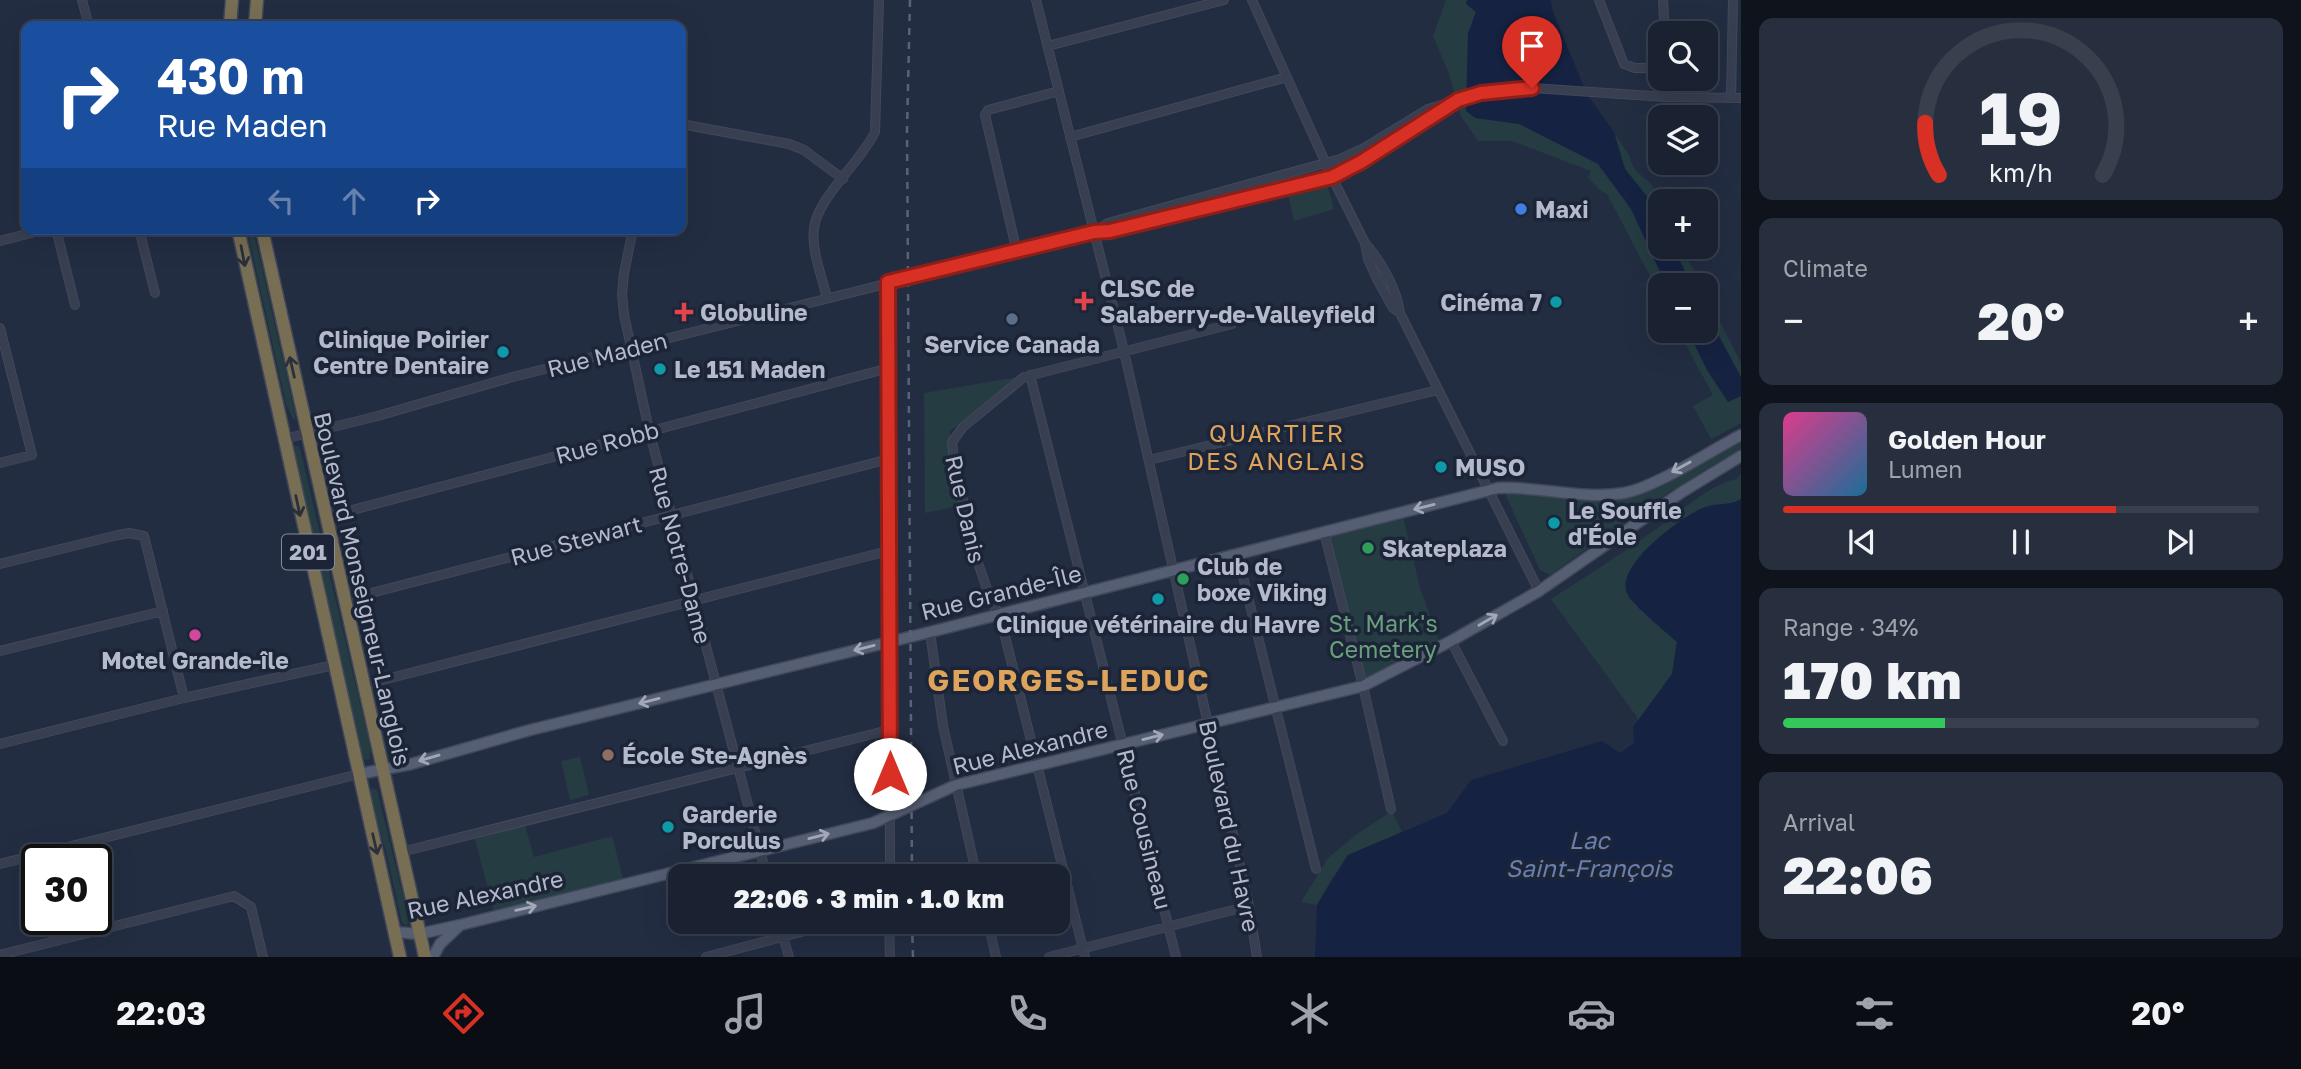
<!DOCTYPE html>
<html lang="en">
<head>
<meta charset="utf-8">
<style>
	body { margin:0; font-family:"Golos Text",sans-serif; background:#272f3e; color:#f1f3f6; height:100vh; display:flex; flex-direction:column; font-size:26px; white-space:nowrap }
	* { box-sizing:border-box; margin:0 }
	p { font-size:23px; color:#9fa4ac }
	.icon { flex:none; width:38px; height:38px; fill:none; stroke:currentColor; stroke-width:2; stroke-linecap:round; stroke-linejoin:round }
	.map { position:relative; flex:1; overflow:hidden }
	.drawer { display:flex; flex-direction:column; gap:18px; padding:18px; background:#0e131c; width:560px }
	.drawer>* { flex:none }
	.hud { position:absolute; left:21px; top:21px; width:665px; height:214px; border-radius:14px; box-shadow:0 7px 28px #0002,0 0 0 2px #383f4d; background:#1a4fa0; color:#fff; overflow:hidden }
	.controls { position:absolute; left:1648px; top:21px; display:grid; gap:14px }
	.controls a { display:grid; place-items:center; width:70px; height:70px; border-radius:14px; background:#1a2232; box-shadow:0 7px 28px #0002,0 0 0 2px #383f4d; font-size:35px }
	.speed { position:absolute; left:21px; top:844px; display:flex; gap:14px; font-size:35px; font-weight:700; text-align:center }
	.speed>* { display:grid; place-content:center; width:91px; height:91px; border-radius:50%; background:#1a2232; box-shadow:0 7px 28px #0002,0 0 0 2px #383f4d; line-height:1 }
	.speed .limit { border:4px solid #111; border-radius:10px; background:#fff; color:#111 }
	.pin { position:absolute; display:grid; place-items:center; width:60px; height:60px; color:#fff; margin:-72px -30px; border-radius:50% 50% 50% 0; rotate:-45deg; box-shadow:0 0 7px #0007 }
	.pin .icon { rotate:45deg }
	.me { position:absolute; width:77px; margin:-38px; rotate:0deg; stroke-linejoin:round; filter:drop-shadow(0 0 5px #0008) }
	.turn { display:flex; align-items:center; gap:24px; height:147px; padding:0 21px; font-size:32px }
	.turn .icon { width:91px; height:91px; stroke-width:2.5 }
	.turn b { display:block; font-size:49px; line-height:60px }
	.lanes { display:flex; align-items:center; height:66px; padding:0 21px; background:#0003; justify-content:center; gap:35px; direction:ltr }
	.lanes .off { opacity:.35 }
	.big { font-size:52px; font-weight:800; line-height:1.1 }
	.drawer .tile { flex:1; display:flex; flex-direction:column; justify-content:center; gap:10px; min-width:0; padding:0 24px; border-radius:14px; background:#272f3e }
	.drawer .dial { align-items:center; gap:0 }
	.dial svg { height:182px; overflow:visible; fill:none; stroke:#383f4d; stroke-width:7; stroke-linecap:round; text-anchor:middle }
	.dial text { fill:#f1f3f6; stroke:none }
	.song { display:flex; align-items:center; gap:21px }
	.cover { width:84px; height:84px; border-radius:10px; background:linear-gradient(135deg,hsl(330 70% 55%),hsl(200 70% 35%)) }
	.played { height:7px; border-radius:4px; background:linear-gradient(90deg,#d93025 70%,#383f4d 70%) }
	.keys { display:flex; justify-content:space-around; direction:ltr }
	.heat { display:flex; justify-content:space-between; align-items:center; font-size:38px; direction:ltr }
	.charge { height:10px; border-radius:5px; background:linear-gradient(90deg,#34c759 34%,#383f4d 0) }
	.trip { position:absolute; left:668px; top:864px; width:402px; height:70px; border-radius:14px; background:#1a2232; box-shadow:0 7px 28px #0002,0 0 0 2px #383f4d; font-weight:800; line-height:70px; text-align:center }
	.dock { display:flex; height:112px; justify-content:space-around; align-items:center; background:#0a0e14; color:#9fa4ac }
	.dock .icon { width:49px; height:49px }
	.dock .on { color:#d93025 }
	.dock b { font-size:32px; color:#f1f3f6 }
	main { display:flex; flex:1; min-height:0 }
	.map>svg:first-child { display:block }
</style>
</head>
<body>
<main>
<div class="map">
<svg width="1741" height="957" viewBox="0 0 1741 957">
	<rect width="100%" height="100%" fill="#232d42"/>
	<path fill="#253c43" d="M1446,0H1551L1553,12L1587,94L1629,155C1633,171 1637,171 1648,181C1665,196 1661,226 1661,247H1681L1702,285H1661V297L1607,194L1601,191L1588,178L1591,171L1512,141H1478L1461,116L1448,71L1433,36Z
		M1326,181L1334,209L1294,221L1287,190Z
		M247,229H253L296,418L293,419L286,404Z
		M1706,294L1741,363V423L1711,439L1693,406L1713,395L1678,331H1706Z
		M1030,375L950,431L959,506L925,513L924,393Z
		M1741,439V449C1674,486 1612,531 1550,575L1540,570L1506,496L1507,492L1609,497Z
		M294,446H299L301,453L370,746V759L365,760L363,757L294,457Z
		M1741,474V499L1734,503L1710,505L1687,517L1628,597L1677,642L1672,674L1638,722L1637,717L1551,599C1585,577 1618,556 1651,533C1674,517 1711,483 1737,479Z
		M1402,512L1420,588L1440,643L1362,682L1324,532Z
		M580,757L589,795L570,800L561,761Z
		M373,788L377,790L406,909L408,924L405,925L402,923L387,855L369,797L371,789Z
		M1392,811L1402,832L1348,855L1331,880L1317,905L1301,902L1328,858L1357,834Z
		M525,825L534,857L612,836L623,878L494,912L475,839Z"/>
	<path fill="#152241" d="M1467,0H1551L1553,12L1587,94L1614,132L1625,169L1649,199L1661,223V247H1673L1692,285H1666L1631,209L1598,164L1519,124L1475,118L1466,111L1468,33L1476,12L1466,4Z
		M1706,312L1741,377V396L1728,402L1707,370L1688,331H1706Z
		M1741,499V957H1315L1317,905L1348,855L1447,813L1471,780L1602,741L1620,753L1634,743L1633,727L1672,674L1677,642C1665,631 1633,606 1627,593C1615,566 1678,520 1700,509C1713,503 1730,506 1741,499Z"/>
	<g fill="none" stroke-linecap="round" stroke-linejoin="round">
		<defs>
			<path id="minor" d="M82,0L89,26
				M1036,0L1124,351L1249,906L1257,957
				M1252,0L1332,177L1365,243L1368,259L1377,279L1393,308L1400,313
				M1599,0L1624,64L1635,68H1661
				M1663,0L1665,33
				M1048,46L1224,0
				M1666,97L1667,79
				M1731,98L1733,0
				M681,124L789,144L804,150L843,179
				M1070,137L1287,77
				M56,229L75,305
				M139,229L155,293
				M633,229L624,273L622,294L624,315L649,430L767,877
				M1094,232L1108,223L1340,159L1364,148L1428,109L1481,93L1532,88L1666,97L1741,98
				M0,241L47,229
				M1365,243C1381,261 1397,289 1400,313L1539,591
				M1017,252L985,115L988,110L1059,91
				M888,282L890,877
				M827,298C822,276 811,251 814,228C818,197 861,162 875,132L879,0
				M0,328L32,455L0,463
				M1030,375L1176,957
				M284,439L374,417L509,378L1094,232L1110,231L1332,177L1361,162L1458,100
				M1149,460L1438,390
				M326,517L889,368
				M1324,532L1363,686L1391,809
				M1237,553L1316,869
				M0,564L118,535L129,533L144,536L184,698
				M344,600L889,459
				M930,632L943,726L977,877
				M1451,641L1503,741
				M0,651L163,611
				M363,685L888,551
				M0,744L184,698L334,665
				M401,852L889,730
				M0,864L359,774
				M779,922L789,957
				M889,922L890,957
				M988,922L996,957
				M0,955L234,896L251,907L263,957
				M706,957L839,922
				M1049,957L1249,906
				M1085,957L1000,616L991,601L976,557L954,462L952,442L963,427L1024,377L1232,324"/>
			<path id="major" d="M359,774L411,764L530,730L930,632L1498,488C1539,486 1583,500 1624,493C1656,487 1710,451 1741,435
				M395,932L419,934L460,925L873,823L956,785L1363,686L1451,641L1539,591L1682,492L1741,456
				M433,957L440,944L460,925"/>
			<path id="highway" d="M230,26L232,0
				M255,26L257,0
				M238,229L400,957
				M262,229L425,957"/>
		</defs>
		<use href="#minor" stroke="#41485b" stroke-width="10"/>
		<use href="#major" stroke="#41485b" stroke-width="13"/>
		<use href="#highway" stroke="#3f4759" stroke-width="15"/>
		<use href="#minor" stroke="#373f51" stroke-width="8"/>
		<use href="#major" stroke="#555e72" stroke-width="10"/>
		<use href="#highway" stroke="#786e54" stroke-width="12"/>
		<path stroke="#596279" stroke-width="2.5" stroke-dasharray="7 7" stroke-linecap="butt" d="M910,0L907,130L912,877
			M912,922L913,957"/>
	</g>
	<defs><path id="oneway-shaft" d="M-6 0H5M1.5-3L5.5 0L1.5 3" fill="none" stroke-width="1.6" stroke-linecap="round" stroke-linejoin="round" transform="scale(1.75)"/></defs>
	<g stroke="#2a2f3b">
		<use href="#oneway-shaft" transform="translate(243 256) rotate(79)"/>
		<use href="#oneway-shaft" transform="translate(292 367) rotate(-103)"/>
		<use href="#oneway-shaft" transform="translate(298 506) rotate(78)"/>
		<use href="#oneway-shaft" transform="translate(375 844) rotate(77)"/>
	</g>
	<g stroke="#a1a8ba">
		<use href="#oneway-shaft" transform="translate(1681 467) rotate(151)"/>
		<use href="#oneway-shaft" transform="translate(1424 507) rotate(166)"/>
		<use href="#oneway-shaft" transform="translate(1488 620) rotate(-30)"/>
		<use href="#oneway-shaft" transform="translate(864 648) rotate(166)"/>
		<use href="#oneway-shaft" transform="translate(649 701) rotate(166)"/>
		<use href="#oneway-shaft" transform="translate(1153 737) rotate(-14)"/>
		<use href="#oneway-shaft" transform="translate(429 758) rotate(164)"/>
		<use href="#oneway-shaft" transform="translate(819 836) rotate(-14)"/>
		<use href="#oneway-shaft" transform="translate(526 908) rotate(-13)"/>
	</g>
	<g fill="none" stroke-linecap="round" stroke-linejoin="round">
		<defs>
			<path id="route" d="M890,774L888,282L1094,232L1110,231L1332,177L1361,162L1458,100L1481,93L1532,88"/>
		</defs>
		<use href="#route" stroke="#8d1f18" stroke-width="18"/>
		<use href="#route" stroke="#d93025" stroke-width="12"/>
	</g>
	<circle fill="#3f7fe0" stroke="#1c2437" stroke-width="2.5" cx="1521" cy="209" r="7"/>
	<g fill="#e0444e" stroke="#1c2437" stroke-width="2.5">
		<path d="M1080.5 290.5h7v7h7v7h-7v7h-7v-7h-7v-7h7z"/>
		<path d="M680.5 301.5h7v7h7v7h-7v7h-7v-7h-7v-7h7z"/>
	</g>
	<g fill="#0f9aa8" stroke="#1c2437" stroke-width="2.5">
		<circle cx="1556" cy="302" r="7"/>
		<circle cx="503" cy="352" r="7"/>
		<circle cx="660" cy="369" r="7"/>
		<circle cx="1441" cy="467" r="7"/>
		<circle cx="1554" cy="523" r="7"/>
		<circle cx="1158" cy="599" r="7"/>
		<circle cx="668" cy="827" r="7"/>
	</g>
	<circle fill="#5c6f8a" stroke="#1c2437" stroke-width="2.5" cx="1012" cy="319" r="7"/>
	<g fill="#2e9e5b" stroke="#1c2437" stroke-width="2.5">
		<circle cx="1368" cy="548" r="7"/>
		<circle cx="1183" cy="579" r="7"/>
	</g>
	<circle fill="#d1479c" stroke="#1c2437" stroke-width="2.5" cx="195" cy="635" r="7"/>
	<circle fill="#8d6e63" stroke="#1c2437" stroke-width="2.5" cx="608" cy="755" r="7"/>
	<g text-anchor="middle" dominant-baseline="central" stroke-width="7" stroke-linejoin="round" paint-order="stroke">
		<rect fill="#1c2437" stroke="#868d9f" stroke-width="2" x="282" y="534.5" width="52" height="35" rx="5"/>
		<g font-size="21" font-weight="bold" fill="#b4bacc">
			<text x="308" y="552">201</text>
		</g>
		<g font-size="23" font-weight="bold" fill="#b4bacc" stroke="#1c2437" text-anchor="start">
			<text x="1535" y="209">Maxi</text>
			<text x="1100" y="288">CLSC de<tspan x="1100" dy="26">Salaberry-de-Valleyfield</tspan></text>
			<text x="1542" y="302" text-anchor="end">Cinéma 7</text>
			<text x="700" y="312">Globuline</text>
			<text x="489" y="339" text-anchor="end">Clinique Poirier<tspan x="489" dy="26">Centre Dentaire</tspan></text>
			<text x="1012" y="344" text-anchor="middle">Service Canada</text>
			<text x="674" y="369">Le 151 Maden</text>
			<text x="1455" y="467">MUSO</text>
			<text x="1568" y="510">Le Souffle<tspan x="1568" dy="26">d'Éole</tspan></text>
			<text x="1382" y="548">Skateplaza</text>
			<text x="1197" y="566">Club de<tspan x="1197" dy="26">boxe Viking</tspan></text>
			<text x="1158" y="624" text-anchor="middle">Clinique vétérinaire du Havre</text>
			<text x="195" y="660" text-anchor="middle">Motel Grande-île</text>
			<text x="622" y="755">École Ste-Agnès</text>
			<text x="682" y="814">Garderie<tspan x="682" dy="26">Porculus</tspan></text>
		</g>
		<g font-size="23" fill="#b4bacc" stroke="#1c2437">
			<text transform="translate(607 354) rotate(-14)">Rue Maden</text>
			<text transform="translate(607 442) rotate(-15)">Rue Robb</text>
			<text transform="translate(966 509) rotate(77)">Rue Danis</text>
			<text transform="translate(576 540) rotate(-15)">Rue Stewart</text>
			<text transform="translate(681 555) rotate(75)">Rue Notre-Dame</text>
			<text transform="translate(363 589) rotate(77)">Boulevard Monseigneur-Langlois</text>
			<text transform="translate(1001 592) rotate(-14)">Rue Grande-Île</text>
			<text transform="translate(1030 747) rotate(-14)">Rue Alexandre</text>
			<text transform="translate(1230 826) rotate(78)">Boulevard du Havre</text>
			<text transform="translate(1145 829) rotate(76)">Rue Cousineau</text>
			<text transform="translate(485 894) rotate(-12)">Rue Alexandre</text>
		</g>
		<g font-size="23" fill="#699f7c" stroke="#1c2437">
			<text x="1383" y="623">St. Mark's<tspan x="1383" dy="26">Cemetery</tspan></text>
		</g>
		<g font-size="24" letter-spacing="2" fill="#dea45c" stroke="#1c2437">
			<text x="1277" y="432">QUARTIER<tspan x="1277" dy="28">DES ANGLAIS</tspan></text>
		</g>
		<g font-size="24" font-style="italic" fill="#6a7fae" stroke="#1c2437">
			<text x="1589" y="839">Lac<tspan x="1589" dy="28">Saint-François</tspan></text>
		</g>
		<g font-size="30" font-weight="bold" letter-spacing="2" fill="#dea45c" stroke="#1c2437">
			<text x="1069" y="680">GEORGES-LEDUC</text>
		</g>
	</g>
</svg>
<div class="controls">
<a><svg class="icon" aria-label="search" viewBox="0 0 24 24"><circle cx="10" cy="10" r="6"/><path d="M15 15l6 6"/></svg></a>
<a><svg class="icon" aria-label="layers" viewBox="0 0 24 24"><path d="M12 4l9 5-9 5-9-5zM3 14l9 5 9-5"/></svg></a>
<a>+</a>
<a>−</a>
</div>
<div class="speed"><div class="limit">30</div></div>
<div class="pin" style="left:1532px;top:88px;background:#d93025"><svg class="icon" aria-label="arrive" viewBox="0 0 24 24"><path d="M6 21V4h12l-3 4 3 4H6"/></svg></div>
<svg class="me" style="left:890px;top:774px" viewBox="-20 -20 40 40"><circle r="19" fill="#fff"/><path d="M0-13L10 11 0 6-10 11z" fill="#d93025"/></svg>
<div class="trip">22:06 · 3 min · 1.0 km</div>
<div class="hud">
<div class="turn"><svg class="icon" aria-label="right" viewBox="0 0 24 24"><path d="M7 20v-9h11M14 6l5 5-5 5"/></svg><div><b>430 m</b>Rue Maden</div></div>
<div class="lanes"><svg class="icon off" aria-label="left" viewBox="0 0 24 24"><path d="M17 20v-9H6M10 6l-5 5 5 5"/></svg><svg class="icon off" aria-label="ahead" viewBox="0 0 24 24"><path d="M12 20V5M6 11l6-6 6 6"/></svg><svg class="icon" aria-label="right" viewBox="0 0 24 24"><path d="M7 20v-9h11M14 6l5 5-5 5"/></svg></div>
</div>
</div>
<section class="drawer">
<div class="tile dial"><svg viewBox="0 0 100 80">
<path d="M14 69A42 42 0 1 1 86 69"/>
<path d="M14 69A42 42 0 0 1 8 46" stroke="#d93025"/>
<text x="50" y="56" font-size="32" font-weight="700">19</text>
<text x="50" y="72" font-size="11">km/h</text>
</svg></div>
<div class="tile"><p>Climate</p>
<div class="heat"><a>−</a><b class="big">20°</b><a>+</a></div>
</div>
<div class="tile">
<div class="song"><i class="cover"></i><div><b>Golden Hour</b><p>Lumen</p></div></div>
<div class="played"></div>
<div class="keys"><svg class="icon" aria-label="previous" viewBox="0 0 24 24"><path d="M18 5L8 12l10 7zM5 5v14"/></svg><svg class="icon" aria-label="pause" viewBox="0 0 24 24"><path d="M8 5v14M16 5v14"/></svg><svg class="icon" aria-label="next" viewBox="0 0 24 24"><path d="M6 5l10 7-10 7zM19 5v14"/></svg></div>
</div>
<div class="tile"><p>Range · 34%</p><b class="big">170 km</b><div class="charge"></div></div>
<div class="tile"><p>Arrival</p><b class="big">22:06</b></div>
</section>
</main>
<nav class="dock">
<b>22:03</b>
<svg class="icon on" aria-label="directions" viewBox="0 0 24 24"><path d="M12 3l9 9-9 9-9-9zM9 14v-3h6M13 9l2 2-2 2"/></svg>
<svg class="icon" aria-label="music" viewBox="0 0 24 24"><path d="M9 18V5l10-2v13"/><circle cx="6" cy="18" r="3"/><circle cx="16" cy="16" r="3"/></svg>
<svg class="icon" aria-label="phone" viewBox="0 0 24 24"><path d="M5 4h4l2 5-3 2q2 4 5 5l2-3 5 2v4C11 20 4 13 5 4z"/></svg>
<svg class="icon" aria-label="climate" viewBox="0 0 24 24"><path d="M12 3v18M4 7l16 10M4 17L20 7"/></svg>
<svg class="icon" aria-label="car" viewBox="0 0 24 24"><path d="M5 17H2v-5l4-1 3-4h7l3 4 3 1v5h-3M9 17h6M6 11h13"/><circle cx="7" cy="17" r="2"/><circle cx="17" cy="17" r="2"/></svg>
<svg class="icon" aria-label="filters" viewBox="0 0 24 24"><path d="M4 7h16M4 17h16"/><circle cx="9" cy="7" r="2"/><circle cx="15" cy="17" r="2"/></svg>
<b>20°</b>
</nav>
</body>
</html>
